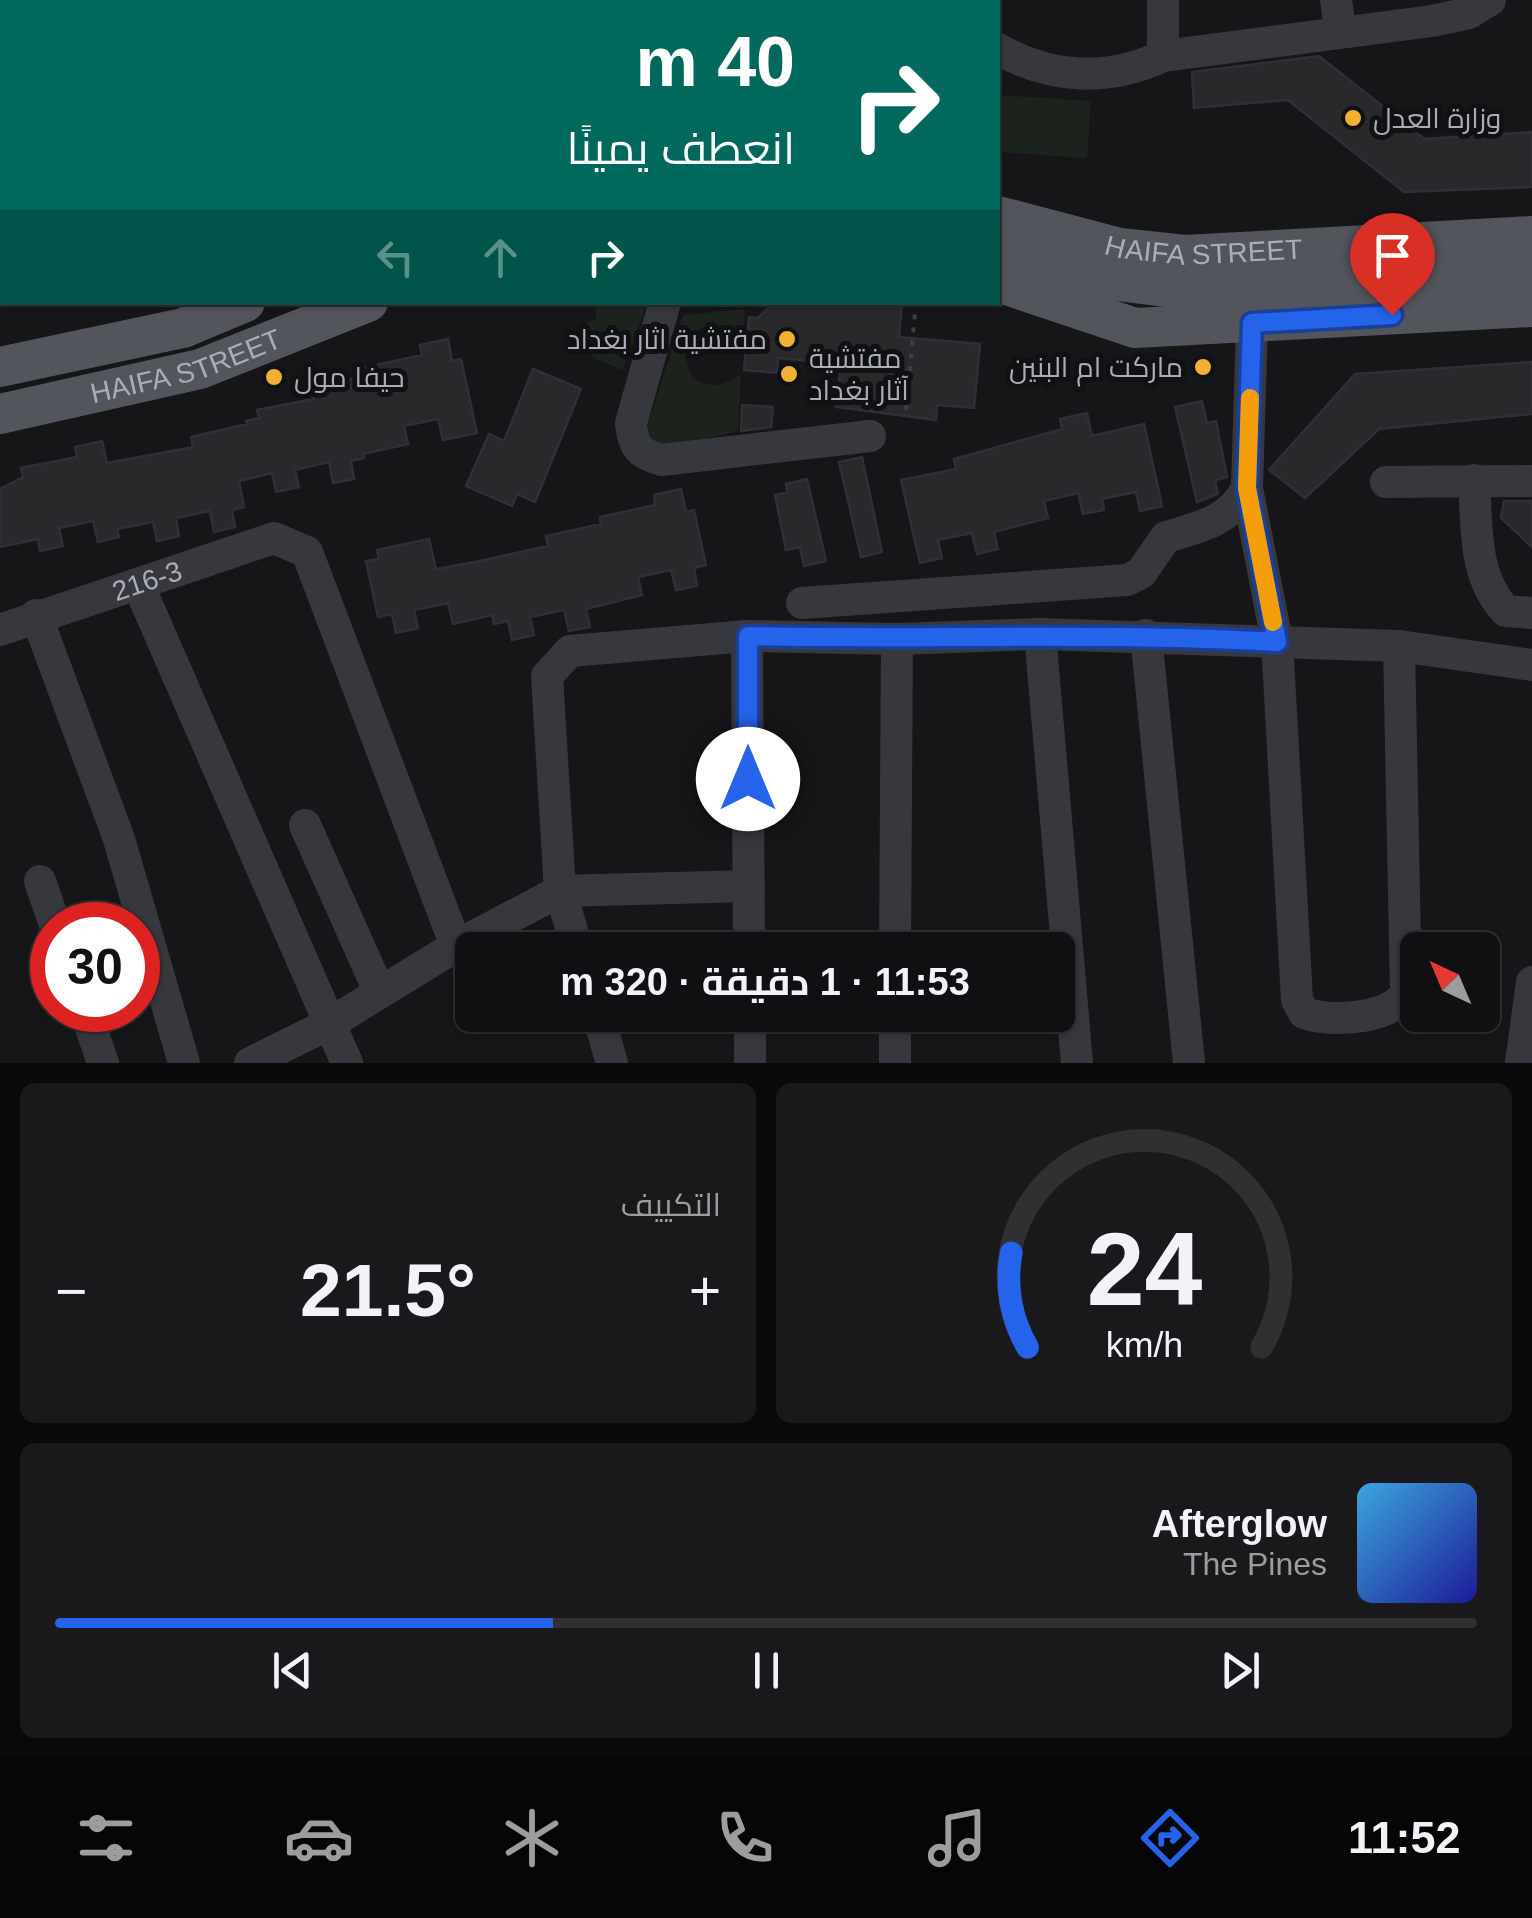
<!DOCTYPE html>
<html lang="ar">
<head>
<meta charset="utf-8">
<style>
	body { margin:0; font-family:Arial,Cairo,sans-serif; background:#19191b; color:#f1f3f6; direction:rtl; height:100vh; display:flex; flex-direction:column; font-size:38px; white-space:nowrap }
	* { box-sizing:border-box; margin:0 }
	p { font-size:32px; color:#9c9d9f }
	.icon { flex:none; width:55px; height:55px; fill:none; stroke:currentColor; stroke-width:2; stroke-linecap:round; stroke-linejoin:round }
	.map { position:relative; height:1063px; overflow:hidden; direction:ltr }
	.side { display:flex; flex-direction:column; gap:20px; padding:20px; background:#09090a; flex:1 }
	.side>* { flex:none }
	.guide { position:absolute; left:0px; top:0px; width:1000px; height:305px; box-shadow:0 2px 8px #0004,0 0 0 2px #303032; direction:rtl; background:#00695c; color:#fff; overflow:hidden }
	.needle { width:65px; rotate:316deg }
	.buttons { position:absolute; left:1400px; top:932px; display:grid; gap:20px }
	.buttons a { display:grid; place-items:center; width:100px; height:100px; border-radius:15px; background:#101012; box-shadow:0 2px 8px #0004,0 0 0 2px #303032; font-size:50px }
	.speed { position:absolute; left:30px; top:902px; display:flex; gap:20px; font-size:50px; font-weight:700; text-align:center }
	.speed>* { display:grid; place-content:center; width:130px; height:130px; border-radius:50%; background:#101012; box-shadow:0 2px 8px #0004,0 0 0 2px #303032; line-height:1 }
	.speed .limit { border:15px solid #d22; background:#fff; color:#111 }
	.pin { position:absolute; display:grid; place-items:center; width:85px; height:85px; color:#fff; margin:-102px -42px; border-radius:50% 50% 50% 0; rotate:-45deg; box-shadow:0 0 10px #0007 }
	.pin .icon { rotate:45deg }
	.me { position:absolute; width:110px; margin:-55px; rotate:0deg; stroke-linejoin:round; filter:drop-shadow(0 0 8px #0008) }
	.turn { display:flex; align-items:center; gap:35px; height:210px; padding:0 40px; font-size:45px }
	.turn .icon { width:130px; height:130px; stroke-width:2.5 }
	.turn b { display:block; font-size:70px; line-height:85px }
	.lanes { display:flex; align-items:center; height:95px; padding:0 40px; background:#0003; justify-content:center; gap:50px; direction:ltr }
	.lanes .off { opacity:.35 }
	.big { font-size:75px; font-weight:700; line-height:1.1 }
	.side .card { flex:1; display:flex; flex-direction:column; justify-content:center; gap:15px; min-width:0; padding:0 35px; border-radius:15px; background:#19191b }
	.side .dial { align-items:center; gap:0 }
	.dial svg { height:260px; overflow:visible; fill:none; stroke:#303032; stroke-width:7; stroke-linecap:round; text-anchor:middle }
	.dial text { fill:#f1f3f6; stroke:none }
	.song { display:flex; align-items:center; gap:30px }
	.cover { width:120px; height:120px; border-radius:15px; background:linear-gradient(135deg,hsl(200 70% 55%),hsl(240 70% 35%)) }
	.played { height:10px; border-radius:5px; background:linear-gradient(90deg,#2563eb 35%,#303032 35%) }
	.keys { display:flex; justify-content:space-around; direction:ltr }
	.heat { display:flex; justify-content:space-between; align-items:center; font-size:55px; direction:ltr }
	.side .tiles { flex:1; display:grid; gap:20px; grid-template-columns:1fr 1fr }
	.card:last-child { grid-column:span 2 }
	.trip { position:absolute; left:455px; top:932px; width:620px; height:100px; border-radius:15px; background:#101012; box-shadow:0 2px 8px #0004,0 0 0 2px #303032; font-weight:700; line-height:100px; text-align:center; direction:rtl }
	.dock { display:flex; height:160px; justify-content:space-around; align-items:center; background:#060607; color:#9c9d9f }
	.dock .icon { width:70px; height:70px }
	.dock .on { color:#2563eb }
	.dock b { font-size:45px; color:#f1f3f6 }
	.map>svg:first-child { display:block }
</style>
</head>
<body>
<div class="map">
<svg width="1532" height="1063" viewBox="0 0 1532 1063">
	<rect width="100%" height="100%" fill="#161618"/>
	<path fill="#1c231d" d="M998,95L1091,101L1087,158L998,152Z
		M595,303H647L623,370L593,358L584,332L587,323L596,319Z
		M745,309L743,345C736,333 726,324 711,326C664,332 686,414 741,374L738,431L664,449C651,445 647,437 648,424L683,315Z"/>
	<path fill="#29292c" stroke="#303034" stroke-width="2.5" d="M1319,56L1424,139L1532,132V187L1404,192L1288,100L1194,108L1192,72Z
		M787,302H902L899,337L980,344L974,408L937,405L936,420L836,407L841,364L778,358L777,373L744,370L749,317L758,318L768,308Z
		M448,339L452,361L461,359L477,433L443,440L438,419L404,426L408,444L363,454L364,458L351,461L354,479L333,483L329,462L295,470L299,487L276,492L272,473L239,481L244,507L232,510L235,527L214,532L210,511L176,518L179,536L157,541L153,522L117,529L119,537L98,542L93,521L59,528L63,546L40,551L38,539L0,547V489L23,477L21,468L77,457L75,447L102,441L107,463L193,447L191,437L247,424L246,421L259,418L257,410L313,399L310,388L368,375L366,367L422,355L420,345Z
		M1532,362V414L1379,429L1305,498L1269,470L1355,374Z
		M533,369L581,389L535,502L517,494L512,506L466,486L489,434L504,441Z
		M1202,401L1207,423L1216,421L1227,477L1215,480L1218,494L1197,502L1175,407Z
		M742,405L773,407L771,427L741,431Z
		M1087,413L1092,436L1144,424L1162,506L1140,511L1136,492L1102,499L1104,510L1083,514L1078,493L1044,501L1048,518L994,532L998,549L977,554L972,533L938,540L942,558L920,563L901,480L956,469L954,459L1062,429L1060,419Z
		M862,457L882,552L861,557L839,462Z
		M807,479L826,561L804,566L800,547L786,550L775,495L787,492L786,484Z
		M681,489L686,512L694,510L706,565L694,568L697,586L676,590L671,570L638,577L642,595L586,609L590,627L569,631L564,610L530,617L534,635L512,640L508,621L494,624L492,615L453,624L448,603L414,610L418,628L396,633L392,614L378,617L366,561L379,559L377,550L429,539L436,569L475,562L548,546L546,536L601,524L600,517L655,505L654,495Z
		M1504,501H1532V547L1501,518Z"/>
	<g fill="none" stroke-linecap="round" stroke-linejoin="round">
		<path stroke="#3d3f44" stroke-width="4" stroke-dasharray="5 8" stroke-linecap="butt" d="M906,410L916,302"/>
		<g stroke="#37383d" stroke-width="32">
			<path d="M373,0V2"/>
			<path d="M1336,0L1340,30"/>
			<path d="M853,2L854,0"/>
			<path d="M998,49C1051,79 1108,82 1163,56L1432,21L1469,13L1490,0"/>
			<path d="M1163,56V0"/>
			<path d="M0,100L2,109"/>
			<path d="M0,186L2,185"/>
			<path d="M665,302L631,423C633,447 639,454 662,460L870,436"/>
			<path d="M1252,323L1247,488L1277,641L1297,1000L1304,1013C1330,1023 1394,1019 1406,992L1399,646"/>
			<path d="M1474,480C1477,526 1473,577 1506,611L1532,613"/>
			<path d="M1386,482L1532,481"/>
			<path d="M138,584L347,1063"/>
			<path d="M802,603L1127,580L1141,573L1166,537C1200,527 1230,521 1247,488"/>
			<path d="M36,615L119,839L184,1063"/>
			<path id="s1" d="M0,630L274,538L307,552L456,946"/>
			<path d="M1040,634L1077,1063"/>
			<path d="M1146,635L1189,1063"/>
			<path d="M747,636L749,950"/>
			<path d="M305,825L379,991"/>
			<path d="M40,881L55,925"/>
			<path d="M578,950L560,891L547,676L570,651L747,636L897,639L1040,634L1399,646L1532,665"/>
			<path d="M895,950L897,639"/>
			<path d="M85,1010L103,1063"/>
			<path d="M598,1015L612,1063"/>
			<path d="M750,1015V1063"/>
			<path d="M250,1063L329,1024L456,946L560,891L749,886"/>
			<path d="M895,1063V1015"/>
			<path d="M1521,1063L1532,982"/>
		</g>
		<g stroke="#53555c" stroke-width="40">
			<path id="s2" d="M998,216L1120,248L1185,255L1532,236"/>
			<path d="M998,246L1110,280L1189,290L1532,275"/>
			<path d="M998,282L1135,328L1532,307"/>
			<path d="M0,367L183,328L245,302"/>
			<path id="s3" d="M0,414L200,369L368,302"/>
		</g>
	</g>
	<g fill="none" stroke-linecap="round" stroke-linejoin="round">
		<defs>
			<path id="route" d="M748,779V636C924,640 1100,632 1277,642L1247,488L1252,323L1392,315"/>
		</defs>
		<use href="#route" stroke="#184099" stroke-width="25"/>
		<use href="#route" stroke="#2563eb" stroke-width="18"/>
		<path stroke="#f59e0b" stroke-width="18" d="M1250,398L1247,488L1273,622"/>
	</g>
	<g fill="#f2b134" stroke="#111113" stroke-width="4">
		<circle cx="1353" cy="118" r="10"/>
		<circle cx="787" cy="339" r="10"/>
		<circle cx="1203" cy="367" r="10"/>
		<circle cx="789" cy="374" r="10"/>
		<circle cx="274" cy="377" r="10"/>
	</g>
	<g text-anchor="middle" dominant-baseline="central" stroke-width="10" stroke-linejoin="round" paint-order="stroke">
		<g font-size="28" fill="#a8adb8" stroke="#111113" text-anchor="start">
			<text x="1373" y="118">وزارة العدل</text>
			<text x="767" y="339" text-anchor="end">مفتشية اثار بغداد</text>
			<text x="809" y="358">مفتشية<tspan x="809" dy="32">آثار بغداد</tspan></text>
			<text x="1183" y="367" text-anchor="end">ماركت ام البنين</text>
			<text x="294" y="377">حيفا مول</text>
		</g>
		<g font-size="28" fill="#a8adb8" stroke="#111113">
			<text stroke="none"><textPath href="#s2" startOffset="210">HAIFA STREET</textPath></text>
			<text stroke="none"><textPath href="#s3" startOffset="192">HAIFA STREET</textPath></text>
			<text stroke="none"><textPath href="#s1" startOffset="155">216-3</textPath></text>
		</g>
	</g>
</svg>
<div class="buttons">
<a><svg class="needle" viewBox="-14 -14 28 28"><path d="M0-13l5 13h-10z" fill="#e53935"/><path d="M0 13l5-13h-10z" fill="#9c9d9f"/></svg></a>
</div>
<div class="speed"><div class="limit">30</div></div>
<div class="pin" style="left:1392px;top:315px;background:#d93025"><svg class="icon" aria-label="arrive" viewBox="0 0 24 24"><path d="M6 21V4h12l-3 4 3 4H6"/></svg></div>
<svg class="me" style="left:748px;top:779px" viewBox="-20 -20 40 40"><circle r="19" fill="#fff"/><path d="M0-13L10 11 0 6-10 11z" fill="#2563eb"/></svg>
<div class="trip">11:53 · 1 دقيقة · 320 m</div>
<div class="guide">
<div class="turn"><svg class="icon" aria-label="right" viewBox="0 0 24 24"><path d="M7 20v-9h11M14 6l5 5-5 5"/></svg><div><b>40 m</b>انعطف يمينًا</div></div>
<div class="lanes"><svg class="icon off" aria-label="left" viewBox="0 0 24 24"><path d="M17 20v-9H6M10 6l-5 5 5 5"/></svg><svg class="icon off" aria-label="ahead" viewBox="0 0 24 24"><path d="M12 20V5M6 11l6-6 6 6"/></svg><svg class="icon" aria-label="right" viewBox="0 0 24 24"><path d="M7 20v-9h11M14 6l5 5-5 5"/></svg></div>
</div>
</div>
<section class="side">
<div class="tiles">
<div class="card dial"><svg viewBox="0 0 100 80">
<path d="M14 69A42 42 0 1 1 86 69"/>
<path d="M14 69A42 42 0 0 1 9 40" stroke="#2563eb"/>
<text x="50" y="56" font-size="32" font-weight="700">24</text>
<text x="50" y="72" font-size="11">km/h</text>
</svg></div>
<div class="card"><p>التكييف</p>
<div class="heat"><a>−</a><b class="big">21.5°</b><a>+</a></div>
</div>
<div class="card">
<div class="song"><i class="cover"></i><div><b>Afterglow</b><p>The Pines</p></div></div>
<div class="played"></div>
<div class="keys"><svg class="icon" aria-label="previous" viewBox="0 0 24 24"><path d="M18 5L8 12l10 7zM5 5v14"/></svg><svg class="icon" aria-label="pause" viewBox="0 0 24 24"><path d="M8 5v14M16 5v14"/></svg><svg class="icon" aria-label="next" viewBox="0 0 24 24"><path d="M6 5l10 7-10 7zM19 5v14"/></svg></div>
</div>
</div>
</section>
<nav class="dock">
<b>11:52</b>
<svg class="icon on" aria-label="directions" viewBox="0 0 24 24"><path d="M12 3l9 9-9 9-9-9zM9 14v-3h6M13 9l2 2-2 2"/></svg>
<svg class="icon" aria-label="music" viewBox="0 0 24 24"><path d="M9 18V5l10-2v13"/><circle cx="6" cy="18" r="3"/><circle cx="16" cy="16" r="3"/></svg>
<svg class="icon" aria-label="phone" viewBox="0 0 24 24"><path d="M5 4h4l2 5-3 2q2 4 5 5l2-3 5 2v4C11 20 4 13 5 4z"/></svg>
<svg class="icon" aria-label="climate" viewBox="0 0 24 24"><path d="M12 3v18M4 7l16 10M4 17L20 7"/></svg>
<svg class="icon" aria-label="car" viewBox="0 0 24 24"><path d="M5 17H2v-5l4-1 3-4h7l3 4 3 1v5h-3M9 17h6M6 11h13"/><circle cx="7" cy="17" r="2"/><circle cx="17" cy="17" r="2"/></svg>
<svg class="icon" aria-label="filters" viewBox="0 0 24 24"><path d="M4 7h16M4 17h16"/><circle cx="9" cy="7" r="2"/><circle cx="15" cy="17" r="2"/></svg>
</nav>
</body>
</html>
